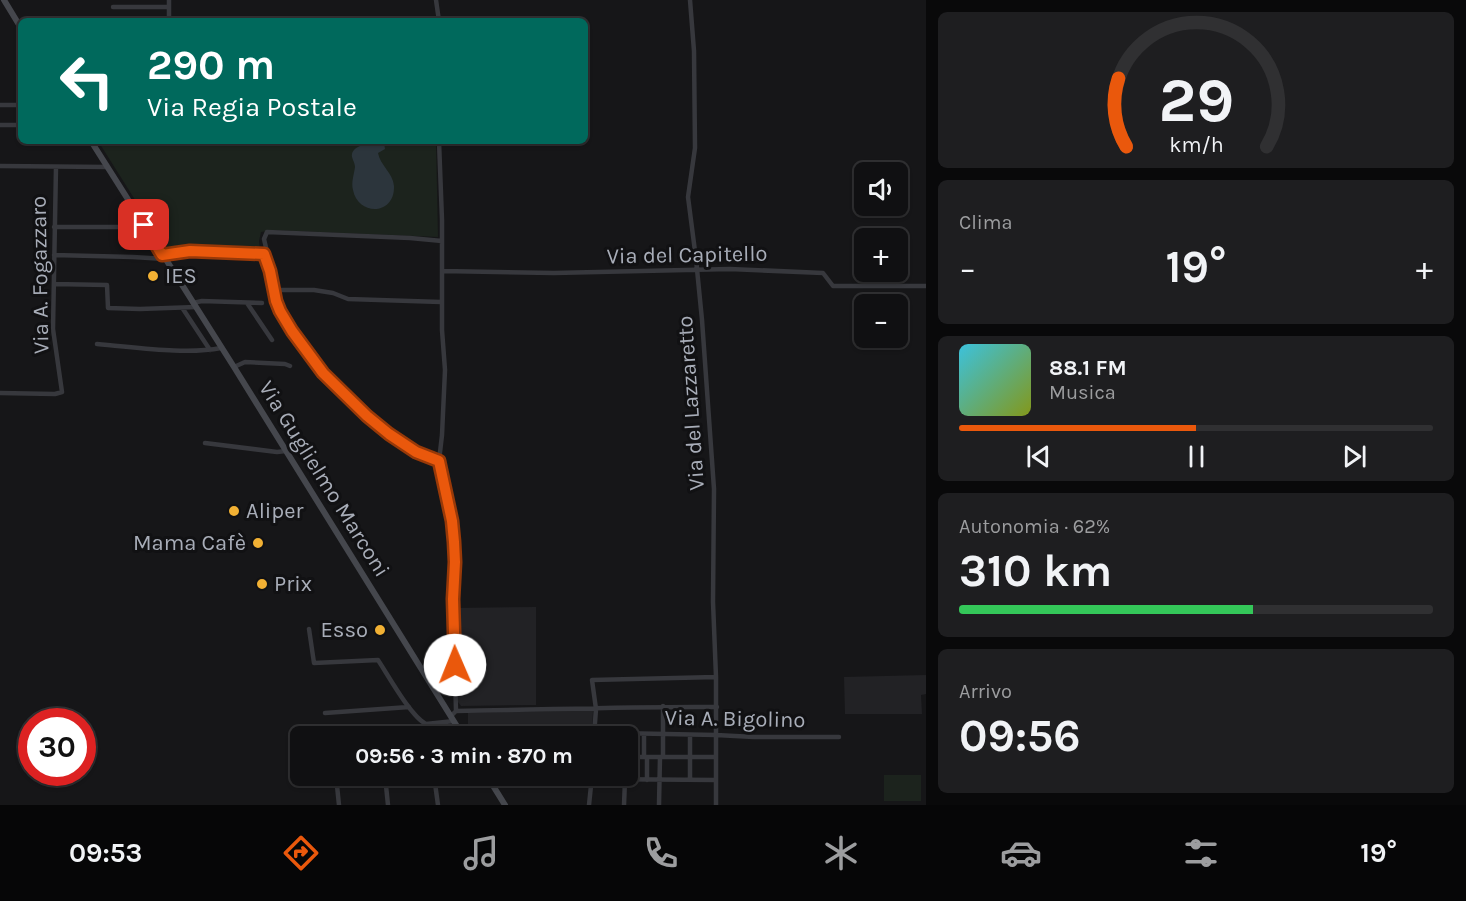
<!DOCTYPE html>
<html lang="it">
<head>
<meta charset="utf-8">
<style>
	body { margin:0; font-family:Karla,sans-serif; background:#1e1e20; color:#f1f3f6; height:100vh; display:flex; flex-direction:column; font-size:22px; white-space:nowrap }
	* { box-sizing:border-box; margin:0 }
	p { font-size:20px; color:#9c9d9f }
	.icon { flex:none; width:33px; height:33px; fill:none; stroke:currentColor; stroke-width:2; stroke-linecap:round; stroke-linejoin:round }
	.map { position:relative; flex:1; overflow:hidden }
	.side { display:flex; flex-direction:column; gap:12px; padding:12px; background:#09090a; width:540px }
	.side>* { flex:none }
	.top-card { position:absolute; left:18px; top:18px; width:570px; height:126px; border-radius:9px; box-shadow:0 2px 4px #0004,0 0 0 2px #303032; background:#00695c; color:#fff; overflow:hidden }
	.controls { position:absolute; left:854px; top:162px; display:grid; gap:12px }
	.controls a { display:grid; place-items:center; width:54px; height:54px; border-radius:9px; background:#101012; box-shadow:0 2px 4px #0004,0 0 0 2px #303032; font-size:30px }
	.speed { position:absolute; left:18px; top:708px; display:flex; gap:12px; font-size:30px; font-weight:700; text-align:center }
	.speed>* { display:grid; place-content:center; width:78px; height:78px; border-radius:50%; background:#101012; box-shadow:0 2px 4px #0004,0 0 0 2px #303032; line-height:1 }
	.speed .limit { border:9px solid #d22; background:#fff; color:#111 }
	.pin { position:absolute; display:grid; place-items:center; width:51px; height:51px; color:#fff; margin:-26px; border-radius:12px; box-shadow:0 3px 9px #0006 }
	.me { position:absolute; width:66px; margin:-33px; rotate:359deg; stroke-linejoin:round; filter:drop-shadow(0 0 4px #0008) }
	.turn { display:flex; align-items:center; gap:21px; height:126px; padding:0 30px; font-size:27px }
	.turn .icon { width:78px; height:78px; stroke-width:2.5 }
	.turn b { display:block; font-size:42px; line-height:51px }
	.big { font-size:45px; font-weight:700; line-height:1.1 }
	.side .card { flex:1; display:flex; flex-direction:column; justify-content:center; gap:9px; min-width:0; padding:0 21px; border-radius:9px; background:#1e1e20 }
	.side .dial { align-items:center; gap:0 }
	.dial svg { height:156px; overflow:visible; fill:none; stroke:#303032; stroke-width:7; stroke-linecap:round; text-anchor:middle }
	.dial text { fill:#f1f3f6; stroke:none }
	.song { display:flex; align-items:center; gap:18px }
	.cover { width:72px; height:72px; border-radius:9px; background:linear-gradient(135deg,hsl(190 70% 55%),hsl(70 70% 35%)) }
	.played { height:6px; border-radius:3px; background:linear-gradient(90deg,#ea580c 50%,#303032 50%) }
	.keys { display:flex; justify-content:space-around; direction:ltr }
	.heat { display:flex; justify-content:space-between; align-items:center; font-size:33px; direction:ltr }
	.charge { height:9px; border-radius:4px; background:linear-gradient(90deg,#34c759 62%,#303032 0) }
	.trip { position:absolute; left:290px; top:726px; width:348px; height:60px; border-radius:9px; background:#101012; box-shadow:0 2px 4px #0004,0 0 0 2px #303032; font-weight:700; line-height:60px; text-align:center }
	.menu { display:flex; height:96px; justify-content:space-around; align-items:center; background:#060607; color:#9c9d9f }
	.menu .icon { width:42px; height:42px }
	.menu .on { color:#ea580c }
	.menu b { font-size:27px; color:#f1f3f6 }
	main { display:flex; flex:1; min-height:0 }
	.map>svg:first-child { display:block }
</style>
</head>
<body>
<main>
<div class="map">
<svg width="926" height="805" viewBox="0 0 926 805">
	<rect width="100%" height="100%" fill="#161618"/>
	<path fill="#222225" d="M536,607V705L461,706L458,702L454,608Z
		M926,675V694L921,695L922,714H845L844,677Z
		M593,710L592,736H472L468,730V713Z"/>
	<path fill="#1c231d" d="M98,141H436L438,237L272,230L261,232L259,241L260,250L166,249Z
		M884,775H921V801H884Z"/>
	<path fill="#2c353c" d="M381,142H384L385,149L378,153C380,165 393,173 394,186C395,216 358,216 353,190C351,182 354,175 355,167C355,162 351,158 352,154C354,144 373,143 381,142Z"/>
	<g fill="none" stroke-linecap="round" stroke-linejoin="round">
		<path stroke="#37383d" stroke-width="4.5" d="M169,0V21
			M436,0L439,21
			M690,0L694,51L695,148L688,197L696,259L702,320L714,489L713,602L716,677V805
			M113,7H169
			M0,105H21
			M0,125H21
			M439,141L442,220V330L445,370L442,435L439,461L452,521L455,562L453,599L456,711L451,716
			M0,166L107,167
			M54,227H135L144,225
			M264,254L270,271L276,301L280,311L292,331L323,373L367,416L389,434L416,452L439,461
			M54,255L133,257L165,259
			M162,255L190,251L264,254L267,252L264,239L267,232L410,238L442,241
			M442,271L554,273L730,269L823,273L833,286H926
			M54,284L107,285L108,308L140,309L196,307
			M273,290H314L333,293L348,299L441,302
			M193,303L202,301L262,303
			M247,303L272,340
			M183,309L210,350
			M97,344C135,347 185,355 221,348
			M234,367L245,362L285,364L290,366
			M0,393L55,394L62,392L53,329L56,167
			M205,443L277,452L286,451
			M309,629L314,663L378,660C388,675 411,717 426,724
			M663,706V757
			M456,711C543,710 630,706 717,707
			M325,713L409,707
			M594,734L616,733L716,735L754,737H839
			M428,736L426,724L454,721
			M594,736L596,709L592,680L716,677
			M627,757H716
			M644,757V734
			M336,776L339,805
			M385,776L388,805
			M434,776L438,805
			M591,779L716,780
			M647,780V757
			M690,780V735
			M589,805L592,776
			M624,805L625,780
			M659,805L660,757"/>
		<path stroke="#45474d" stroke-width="6" d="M4,0L21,28
			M91,141L234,367L463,736
			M487,776L505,805"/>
	</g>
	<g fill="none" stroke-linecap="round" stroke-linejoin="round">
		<defs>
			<path id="route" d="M144,225L162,255L190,251L264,254L270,271L276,301L280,311L292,331L323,373L367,416L389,434L416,452L439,461L452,521L454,542L455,562L453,599L455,665"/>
		</defs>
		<use href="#route" stroke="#983908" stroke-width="15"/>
		<use href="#route" stroke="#ea580c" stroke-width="10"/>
	</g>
	<g fill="#f2b134" stroke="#111113" stroke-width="2">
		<circle cx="153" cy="276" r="6"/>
		<circle cx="234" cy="511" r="6"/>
		<circle cx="258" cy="543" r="6"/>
		<circle cx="262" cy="584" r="6"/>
		<circle cx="380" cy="630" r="6"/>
	</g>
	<g text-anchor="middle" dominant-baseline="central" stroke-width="6" stroke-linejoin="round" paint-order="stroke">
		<g font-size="22" fill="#a8adb8" stroke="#111113">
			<text transform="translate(687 255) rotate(-1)">Via del Capitello</text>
			<text transform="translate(40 275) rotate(-91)">Via A. Fogazzaro</text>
			<text transform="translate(691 403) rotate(-94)">Via del Lazzaretto</text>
			<text transform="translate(324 479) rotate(58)">Via Guglielmo Marconi</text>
			<text transform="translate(735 719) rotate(1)">Via A. Bigolino</text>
		</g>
		<g font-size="22" fill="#a8adb8" stroke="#111113" text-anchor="start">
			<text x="165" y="276">IES</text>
			<text x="246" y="511">Aliper</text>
			<text x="246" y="543" text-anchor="end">Mama Cafè</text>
			<text x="274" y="584">Prix</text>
			<text x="368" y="630" text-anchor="end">Esso</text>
		</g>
	</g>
</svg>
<div class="controls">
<a><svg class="icon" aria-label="sound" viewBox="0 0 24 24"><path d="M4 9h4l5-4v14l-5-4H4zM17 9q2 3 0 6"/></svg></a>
<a>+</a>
<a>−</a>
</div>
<div class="speed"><div class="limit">30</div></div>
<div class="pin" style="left:144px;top:225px;background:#d93025"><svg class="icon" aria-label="arrive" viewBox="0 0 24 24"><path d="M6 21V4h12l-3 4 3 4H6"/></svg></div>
<svg class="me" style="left:455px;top:665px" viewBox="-20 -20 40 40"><circle r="19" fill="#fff"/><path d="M0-13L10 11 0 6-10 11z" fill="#ea580c"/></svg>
<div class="trip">09:56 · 3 min · 870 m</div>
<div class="top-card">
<div class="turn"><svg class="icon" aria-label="left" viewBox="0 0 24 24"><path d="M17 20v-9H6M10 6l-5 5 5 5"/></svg><div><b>290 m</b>Via Regia Postale</div></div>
</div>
</div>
<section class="side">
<div class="card dial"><svg viewBox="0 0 100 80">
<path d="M14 69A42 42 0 1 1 86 69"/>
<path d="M14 69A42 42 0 0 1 10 34" stroke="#ea580c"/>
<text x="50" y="56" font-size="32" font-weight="700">29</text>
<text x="50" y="72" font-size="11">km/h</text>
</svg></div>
<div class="card"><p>Clima</p>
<div class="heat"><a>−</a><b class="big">19°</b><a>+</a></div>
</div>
<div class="card">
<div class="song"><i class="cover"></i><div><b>88.1 FM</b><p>Musica</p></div></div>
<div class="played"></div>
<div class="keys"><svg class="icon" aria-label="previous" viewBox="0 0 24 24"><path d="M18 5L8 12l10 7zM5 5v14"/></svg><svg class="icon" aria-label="pause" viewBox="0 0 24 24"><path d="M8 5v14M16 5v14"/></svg><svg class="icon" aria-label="next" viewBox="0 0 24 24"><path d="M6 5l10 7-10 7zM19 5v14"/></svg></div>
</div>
<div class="card"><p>Autonomia · 62%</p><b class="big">310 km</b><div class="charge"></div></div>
<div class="card"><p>Arrivo</p><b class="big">09:56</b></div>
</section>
</main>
<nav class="menu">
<b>09:53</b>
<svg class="icon on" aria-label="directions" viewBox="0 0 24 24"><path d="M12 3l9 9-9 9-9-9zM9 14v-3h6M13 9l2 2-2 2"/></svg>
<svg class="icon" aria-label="music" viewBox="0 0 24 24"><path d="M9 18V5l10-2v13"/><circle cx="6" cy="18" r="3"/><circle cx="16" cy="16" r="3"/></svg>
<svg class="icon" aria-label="phone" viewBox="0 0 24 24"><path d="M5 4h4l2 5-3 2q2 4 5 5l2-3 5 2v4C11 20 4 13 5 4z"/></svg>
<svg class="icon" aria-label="climate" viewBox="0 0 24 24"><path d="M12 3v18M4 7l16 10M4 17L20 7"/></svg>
<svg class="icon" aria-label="car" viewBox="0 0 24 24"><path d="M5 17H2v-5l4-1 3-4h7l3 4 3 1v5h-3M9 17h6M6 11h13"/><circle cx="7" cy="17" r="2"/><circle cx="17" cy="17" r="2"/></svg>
<svg class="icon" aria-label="filters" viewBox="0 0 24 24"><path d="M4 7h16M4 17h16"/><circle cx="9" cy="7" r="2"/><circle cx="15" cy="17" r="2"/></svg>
<b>19°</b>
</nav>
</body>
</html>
